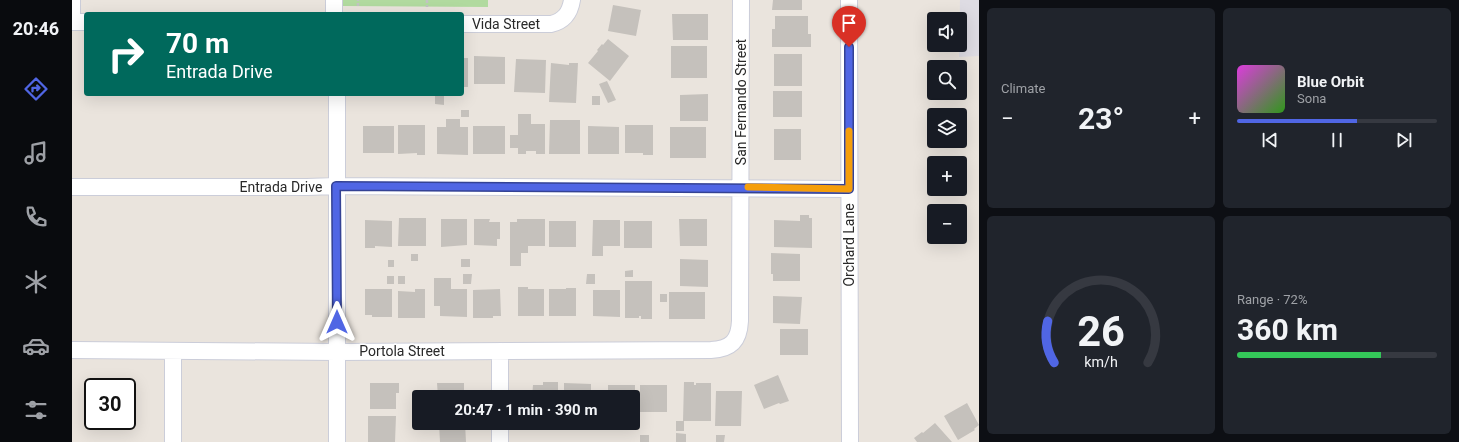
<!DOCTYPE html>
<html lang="en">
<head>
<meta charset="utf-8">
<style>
	body { margin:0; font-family:Roboto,sans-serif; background:#20242c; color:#f1f3f6; height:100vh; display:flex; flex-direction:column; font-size:15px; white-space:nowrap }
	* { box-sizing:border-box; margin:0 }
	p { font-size:13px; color:#9ea1a6 }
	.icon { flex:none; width:22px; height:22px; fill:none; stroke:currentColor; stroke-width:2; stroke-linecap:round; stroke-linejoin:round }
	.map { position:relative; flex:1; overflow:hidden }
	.sheet { display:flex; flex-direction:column; gap:8px; padding:8px; background:#0d0f14; width:480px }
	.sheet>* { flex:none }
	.banner { position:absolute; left:12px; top:12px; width:380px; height:84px; border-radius:4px; box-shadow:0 4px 16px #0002; background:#00695c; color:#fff; overflow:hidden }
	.controls { position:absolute; left:855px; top:12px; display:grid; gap:8px }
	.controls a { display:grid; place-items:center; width:40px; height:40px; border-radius:4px; background:#171b24; box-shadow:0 4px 16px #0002; font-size:20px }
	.speed { position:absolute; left:12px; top:378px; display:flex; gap:8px; font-size:20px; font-weight:700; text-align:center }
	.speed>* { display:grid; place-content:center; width:52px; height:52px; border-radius:50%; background:#171b24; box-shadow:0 4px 16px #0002; line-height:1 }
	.speed .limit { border:2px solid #111; border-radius:6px; background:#fff; color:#111 }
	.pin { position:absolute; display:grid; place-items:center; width:34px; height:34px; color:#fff; margin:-41px -17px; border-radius:50% 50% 50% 0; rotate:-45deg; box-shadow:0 0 4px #0007 }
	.pin .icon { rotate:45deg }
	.me { position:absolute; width:44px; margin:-22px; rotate:0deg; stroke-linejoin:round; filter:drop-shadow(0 0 3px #0008) }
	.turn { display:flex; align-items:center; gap:14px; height:84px; padding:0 16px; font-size:18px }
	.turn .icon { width:52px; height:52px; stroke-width:2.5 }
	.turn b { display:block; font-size:28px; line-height:34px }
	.big { font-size:30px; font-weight:700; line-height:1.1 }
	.sheet .tile { flex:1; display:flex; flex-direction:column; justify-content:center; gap:6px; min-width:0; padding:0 14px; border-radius:6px; background:#20242c }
	.sheet .dial { align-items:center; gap:0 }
	.dial svg { height:104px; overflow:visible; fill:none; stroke:#363941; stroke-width:7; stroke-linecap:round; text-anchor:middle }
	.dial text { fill:#f1f3f6; stroke:none }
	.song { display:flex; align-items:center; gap:12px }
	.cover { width:48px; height:48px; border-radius:6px; background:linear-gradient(135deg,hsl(300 70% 55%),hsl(110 70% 35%)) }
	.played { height:4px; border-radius:2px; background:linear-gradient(90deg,#5066e4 60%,#363941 60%) }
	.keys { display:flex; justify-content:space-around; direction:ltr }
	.heat { display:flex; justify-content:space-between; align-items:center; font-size:22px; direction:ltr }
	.charge { height:6px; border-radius:3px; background:linear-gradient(90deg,#34c759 72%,#363941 0) }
	.sheet .tiles { flex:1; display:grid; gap:8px; grid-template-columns:repeat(2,1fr) }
	.trip { position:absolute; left:340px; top:390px; width:228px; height:40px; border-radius:4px; background:#171b24; box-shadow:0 4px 16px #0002; font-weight:700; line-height:40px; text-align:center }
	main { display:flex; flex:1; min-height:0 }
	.tab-bar { display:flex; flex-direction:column; width:72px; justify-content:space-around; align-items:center; background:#090b0e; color:#9ea1a6 }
	.tab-bar .icon { width:28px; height:28px }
	.tab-bar .active { color:#5066e4 }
	.tab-bar b { font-size:18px; color:#f1f3f6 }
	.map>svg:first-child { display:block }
</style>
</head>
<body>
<main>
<nav class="tab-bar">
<b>20:46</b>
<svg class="icon active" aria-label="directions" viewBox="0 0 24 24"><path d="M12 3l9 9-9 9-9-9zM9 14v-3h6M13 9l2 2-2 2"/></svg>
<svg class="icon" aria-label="music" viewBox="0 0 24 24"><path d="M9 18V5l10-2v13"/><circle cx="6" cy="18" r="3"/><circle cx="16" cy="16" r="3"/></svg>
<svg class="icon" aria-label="phone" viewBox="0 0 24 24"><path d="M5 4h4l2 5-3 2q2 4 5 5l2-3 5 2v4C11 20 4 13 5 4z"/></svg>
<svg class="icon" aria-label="climate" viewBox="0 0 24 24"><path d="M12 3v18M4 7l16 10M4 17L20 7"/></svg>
<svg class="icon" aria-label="car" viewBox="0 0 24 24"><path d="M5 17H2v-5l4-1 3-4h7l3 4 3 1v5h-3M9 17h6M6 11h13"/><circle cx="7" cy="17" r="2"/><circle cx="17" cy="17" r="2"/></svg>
<svg class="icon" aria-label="filters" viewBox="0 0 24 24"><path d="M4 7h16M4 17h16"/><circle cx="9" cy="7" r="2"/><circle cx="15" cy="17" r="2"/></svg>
</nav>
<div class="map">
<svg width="907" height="442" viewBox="0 0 907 442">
	<rect width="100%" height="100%" fill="#eae4dd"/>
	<path fill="#dedce3" d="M888,0H907V56L887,57Z"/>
	<path fill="#b1da9f" d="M270,0H416V7L270,6Z"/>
	<path fill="#c5c1bc" d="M701,0H730V10H700Z
		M541,5L569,10L564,36L536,31Z
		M600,14H636V40H601Z
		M703,16H736V34H739V47H700V29H703Z
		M536,39L557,56L538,81L516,63L526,51L525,50L530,44L531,45Z
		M599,46H635V78H599Z
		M702,54H730V86H702Z
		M402,56L433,57V84H402Z
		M390,58H396V87H390Z
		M444,59L474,60L473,93L442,92Z
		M479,63L497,65V63H506L504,103L477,102Z
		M535,81L544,100L536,103L527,84Z
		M701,91H730V117H701Z
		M389,94V96H372V105L363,104V95Z
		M636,94V121H608V95Z
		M520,96H528V105H520Z
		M389,110H397V117H389Z
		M446,114H459V124H473V154H464V151H454V154H446V148H438V135H446Z
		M374,119H388V127H396V155L365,154V127H374Z
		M478,120H508V154H477Z
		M326,125H353V155H345V153L326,154Z
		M553,125H581V155H571V153H553Z
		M291,126H322V153H291Z
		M401,126H433V154H401Z
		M516,126L547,127V154H516Z
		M598,127H634V158H598Z
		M702,129H729V160H702Z
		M728,215H737V218H740V248L702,247V220L728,221Z
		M327,218H354V246H326Z
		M369,219H395V245L369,247Z
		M402,219H418L417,222H428V239H425V246L402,245Z
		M445,219H473V246H456V253H449V266H438V222H445Z
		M607,219H635V246H608Z
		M293,220L320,221V247L303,246V248H293Z
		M521,220H548V246H531V256H520Z
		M477,221H504V247H477Z
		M552,221H580V248H552Z
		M699,253L728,254V281H701V274H699Z
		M339,254H346V261H339Z
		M389,259H398V267H389Z
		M608,259L636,260V287L608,286Z
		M316,260H322V267H316Z
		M561,270V277H553V271Z
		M391,274H400L399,284H391Z
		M515,274H523V284H514Z
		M315,276H322V284H315Z
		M326,276H333V284H326Z
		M362,278H379V289H395V317L368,316V306H362Z
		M553,281H580V319H569V316H567V318H553Z
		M446,287H456V289H472V316H446Z
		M494,288H504V316H477V289H494Z
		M293,289H320V317H300V315H293Z
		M343,289H353V318H326V291L343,292Z
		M428,289L429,316H421V318H401V290Z
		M521,290H548V317L521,316Z
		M597,292H633V319H597Z
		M588,294H595V302H588Z
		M701,296L730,297L728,324L701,323Z
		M708,329H736V355H708Z
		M706,375L717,401L708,404L707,403L692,409L682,385Z
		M471,382H486V397H460L461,385H471Z
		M612,382H622V385H624V383H639V421H611Z
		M298,383H327V393H324V409H298Z
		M365,383H392V397H366Z
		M492,383L519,384V397H492Z
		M536,385H563V410H561V397H536Z
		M568,385H595V412H568Z
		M644,391H670L669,426H643Z
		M895,403L907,425L902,429L903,430L886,440L872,416Z
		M296,416H324L323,442H296Z
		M604,421H612V431H604Z
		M367,423H393L394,442H368Z
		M863,423L880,442H845L842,438L850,432L851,433Z
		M604,433L614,434V442H604Z
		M568,435H577V442H568Z
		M644,435H653L652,442H644Z"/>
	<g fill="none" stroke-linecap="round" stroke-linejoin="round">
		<defs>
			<path id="minor" d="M777,0L778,442
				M262,14V0
				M0,22V0
				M0,22H14
				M390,24H479C492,21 498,13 500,0
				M265,94V442
				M0,187H235L264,186L777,189
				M0,350L265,352L639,350C659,349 667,341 668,321L669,0
				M428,397V351
				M101,442V352
				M428,442V423"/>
		</defs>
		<use href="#minor" stroke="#cbcdd9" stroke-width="18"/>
		<path stroke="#c3c3c3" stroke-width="2.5" stroke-dasharray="3 2" stroke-linecap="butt" d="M355,0V7
			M286,6V0"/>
		<use href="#minor" stroke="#fff" stroke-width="16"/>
	</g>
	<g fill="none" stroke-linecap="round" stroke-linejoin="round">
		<defs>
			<path id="route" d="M265,322L264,186L777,189V47"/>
		</defs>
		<use href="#route" stroke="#344294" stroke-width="10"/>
		<use href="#route" stroke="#5066e4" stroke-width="7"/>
		<path stroke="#f59e0b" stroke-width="7" d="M676,187L777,189V131"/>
	</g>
	<g text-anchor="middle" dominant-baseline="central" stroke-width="3" stroke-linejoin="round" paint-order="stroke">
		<g font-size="14" fill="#292929" stroke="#fff">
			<text x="434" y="24">Vida Street</text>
			<text transform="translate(669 102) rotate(-90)">San Fernando Street</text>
			<text x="209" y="187">Entrada Drive</text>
			<text transform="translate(777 245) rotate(-90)">Orchard Lane</text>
			<text x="330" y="351">Portola Street</text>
		</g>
	</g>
</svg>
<div class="controls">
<a><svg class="icon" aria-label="sound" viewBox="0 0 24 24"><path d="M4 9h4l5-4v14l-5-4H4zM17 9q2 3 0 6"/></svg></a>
<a><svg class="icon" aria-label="search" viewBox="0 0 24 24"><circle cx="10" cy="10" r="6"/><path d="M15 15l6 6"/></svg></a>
<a><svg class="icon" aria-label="layers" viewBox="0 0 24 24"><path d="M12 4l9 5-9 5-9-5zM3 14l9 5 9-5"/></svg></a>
<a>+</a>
<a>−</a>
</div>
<div class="speed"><div class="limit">30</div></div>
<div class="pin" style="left:777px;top:47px;background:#d93025"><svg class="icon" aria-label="arrive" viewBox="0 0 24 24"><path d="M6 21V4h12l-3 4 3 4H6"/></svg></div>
<svg class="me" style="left:265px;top:322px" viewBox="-20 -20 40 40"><path d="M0-17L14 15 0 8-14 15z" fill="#5066e4" stroke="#fff" stroke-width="4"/></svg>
<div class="trip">20:47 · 1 min · 390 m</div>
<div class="banner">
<div class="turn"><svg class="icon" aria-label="right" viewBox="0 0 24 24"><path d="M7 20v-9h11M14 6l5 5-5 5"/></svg><div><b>70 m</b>Entrada Drive</div></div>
</div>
</div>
<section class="sheet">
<div class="tiles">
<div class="tile"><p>Climate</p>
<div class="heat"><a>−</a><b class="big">23°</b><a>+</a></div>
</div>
<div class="tile">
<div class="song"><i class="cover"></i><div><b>Blue Orbit</b><p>Sona</p></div></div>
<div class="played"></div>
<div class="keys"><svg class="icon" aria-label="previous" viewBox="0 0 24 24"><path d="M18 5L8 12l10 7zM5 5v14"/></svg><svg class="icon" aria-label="pause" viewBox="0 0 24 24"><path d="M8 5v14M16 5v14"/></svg><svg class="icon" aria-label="next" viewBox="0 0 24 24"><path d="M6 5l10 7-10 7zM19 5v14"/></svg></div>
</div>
<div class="tile dial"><svg viewBox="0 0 100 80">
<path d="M14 69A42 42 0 1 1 86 69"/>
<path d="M14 69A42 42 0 0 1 9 37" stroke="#5066e4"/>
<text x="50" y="56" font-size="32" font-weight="700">26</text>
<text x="50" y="72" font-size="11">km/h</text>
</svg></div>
<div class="tile"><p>Range · 72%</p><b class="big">360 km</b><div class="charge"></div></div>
</div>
</section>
</main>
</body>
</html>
